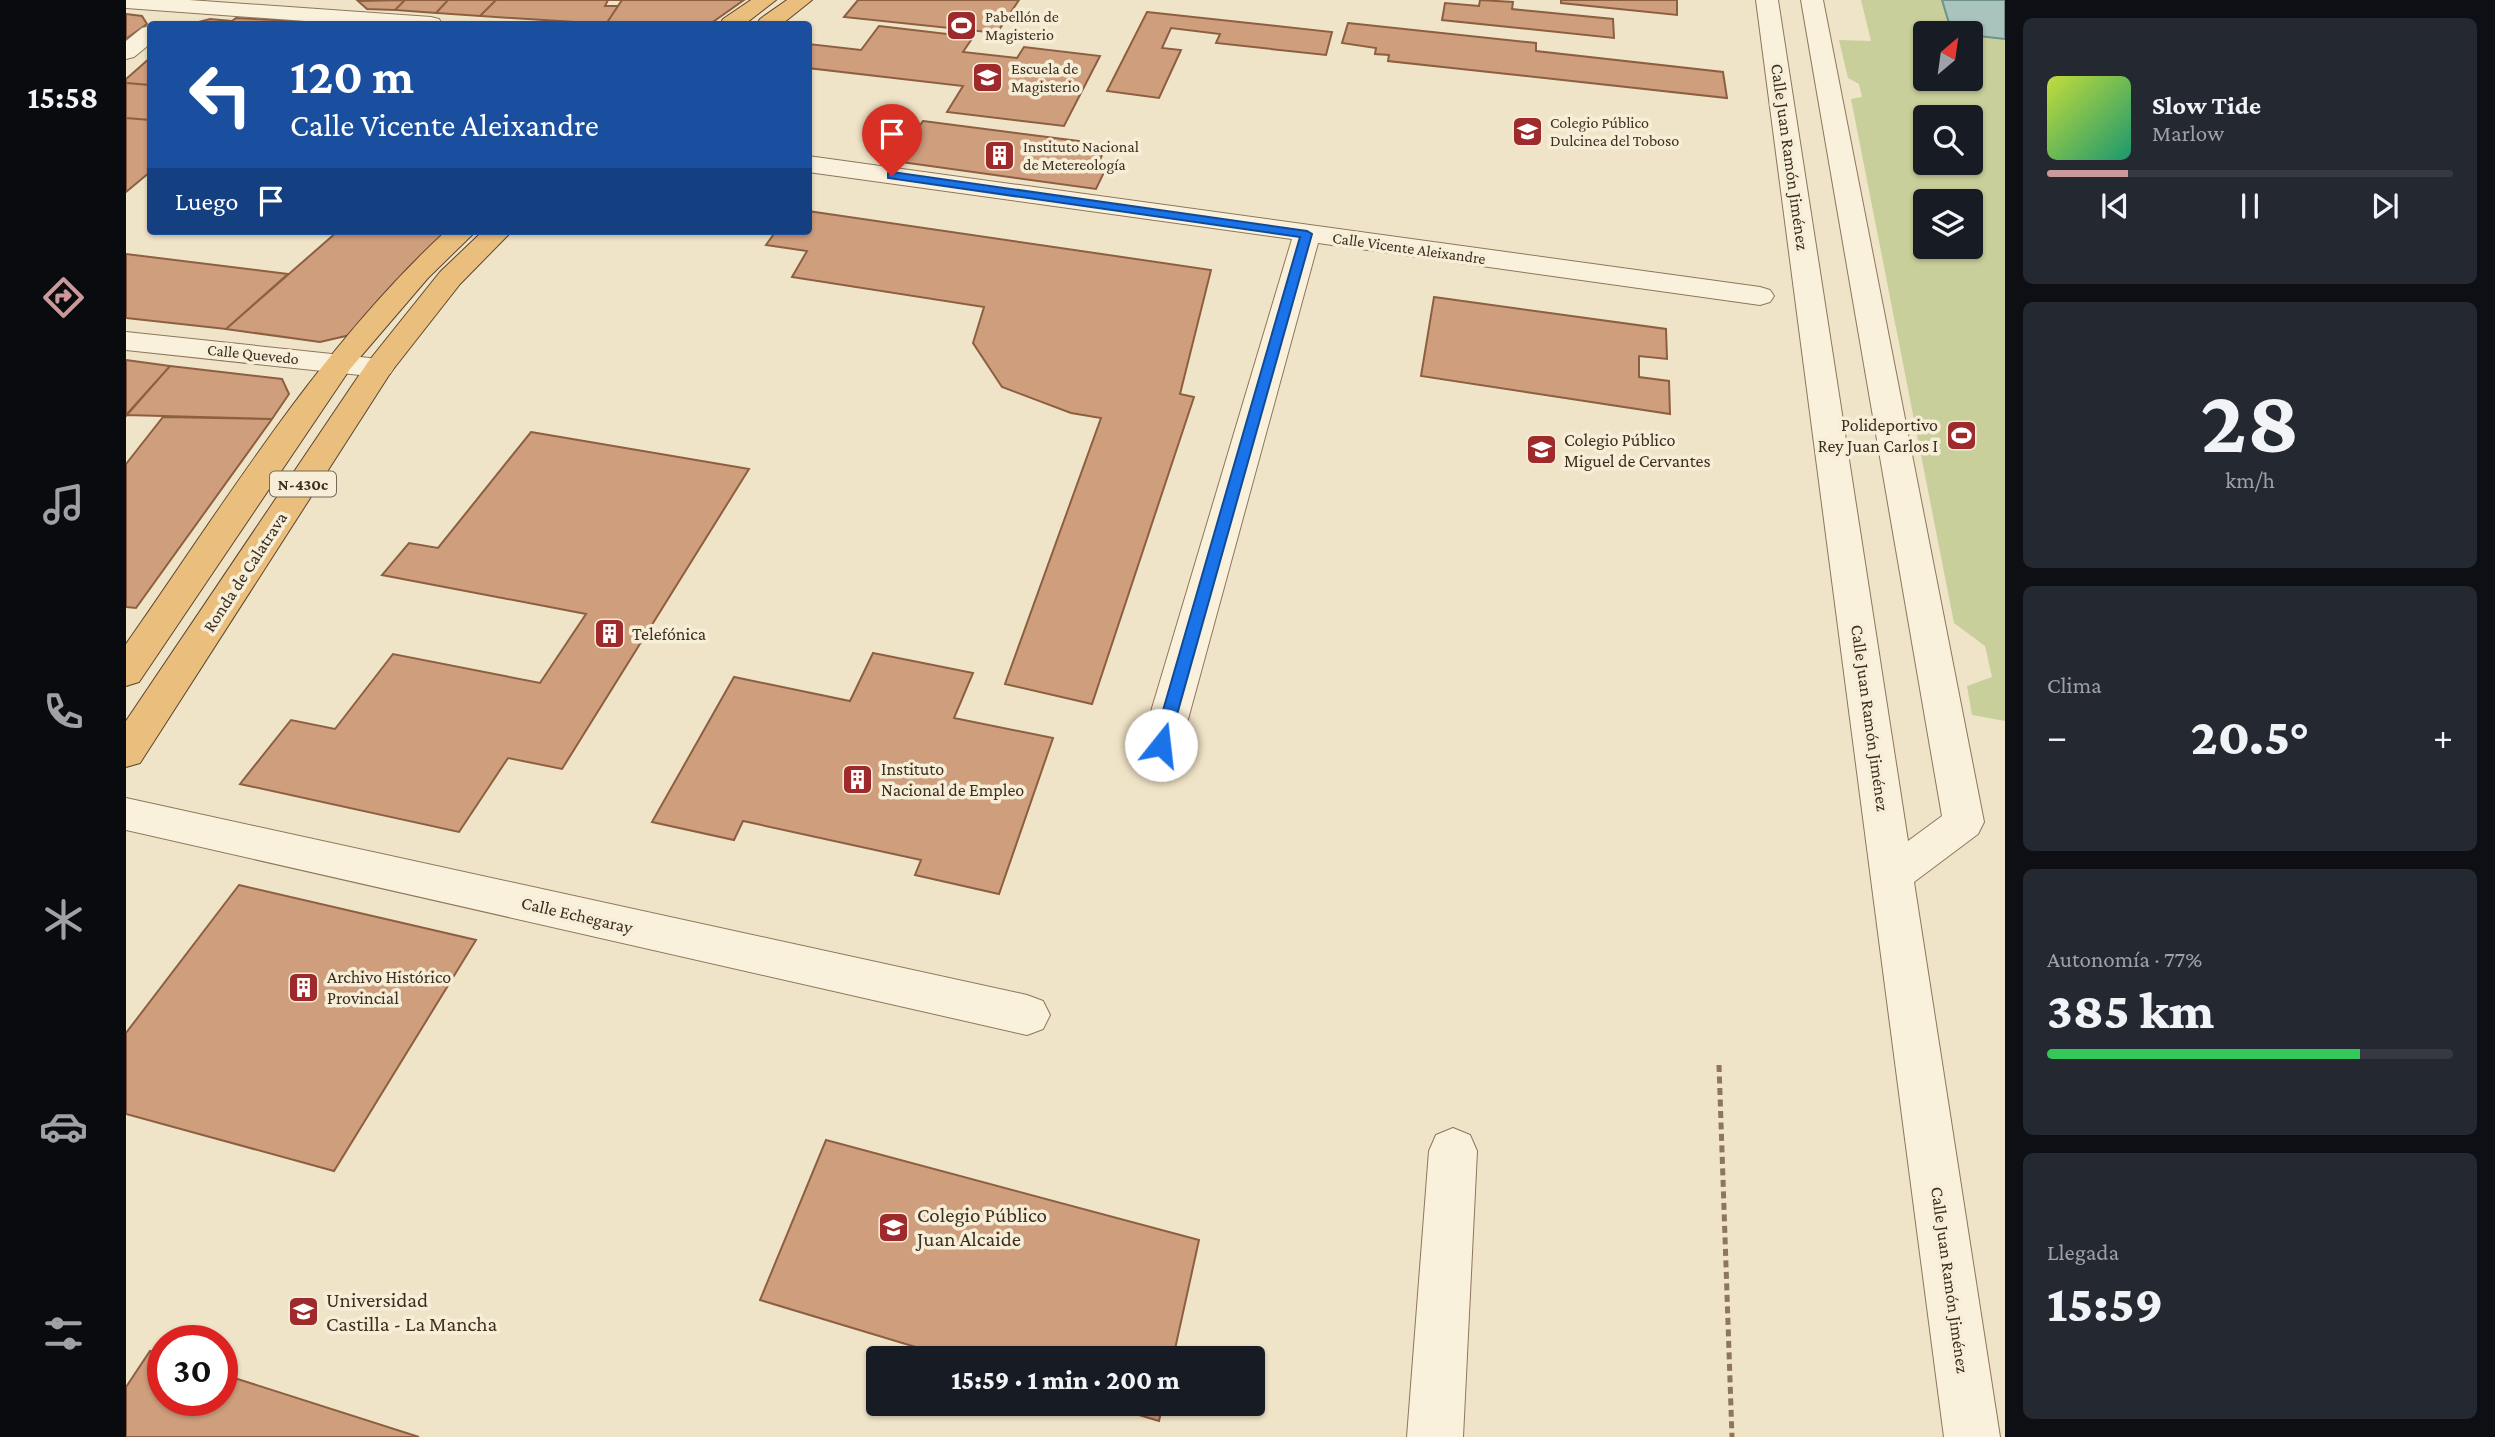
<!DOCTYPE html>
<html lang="es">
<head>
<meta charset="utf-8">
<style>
	body { margin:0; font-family:"Crimson Pro",serif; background:#242831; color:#f1f3f6; height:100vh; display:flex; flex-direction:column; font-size:26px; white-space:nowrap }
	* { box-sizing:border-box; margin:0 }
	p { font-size:23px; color:#9ea1a6 }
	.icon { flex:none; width:38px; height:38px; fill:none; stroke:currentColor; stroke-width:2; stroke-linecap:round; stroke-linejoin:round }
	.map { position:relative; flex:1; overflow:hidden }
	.side { display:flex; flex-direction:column; gap:18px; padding:18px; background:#0d0f14; width:490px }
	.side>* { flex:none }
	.guide { position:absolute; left:21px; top:21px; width:665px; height:214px; border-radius:7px; box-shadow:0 2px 5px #0004; background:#1a4fa0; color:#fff; overflow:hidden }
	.needle { width:46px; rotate:29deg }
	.tools { position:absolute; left:1787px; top:21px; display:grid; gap:14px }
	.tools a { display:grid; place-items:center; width:70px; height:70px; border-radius:7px; background:#171b24; box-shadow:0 2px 5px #0004; font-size:35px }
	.speed { position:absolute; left:21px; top:1325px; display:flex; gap:14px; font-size:35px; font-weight:700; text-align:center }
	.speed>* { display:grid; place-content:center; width:91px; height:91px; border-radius:50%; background:#171b24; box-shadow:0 2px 5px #0004; line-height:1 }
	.speed .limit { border:10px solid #d22; background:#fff; color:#111 }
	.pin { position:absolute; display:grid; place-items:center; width:60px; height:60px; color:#fff; margin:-72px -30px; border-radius:50% 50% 50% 0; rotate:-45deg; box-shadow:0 0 7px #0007 }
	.pin .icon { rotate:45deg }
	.me { position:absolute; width:77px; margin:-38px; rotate:16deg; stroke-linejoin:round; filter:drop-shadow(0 0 5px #0008) }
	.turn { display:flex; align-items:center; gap:24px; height:147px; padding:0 28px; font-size:32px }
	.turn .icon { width:91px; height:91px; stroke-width:2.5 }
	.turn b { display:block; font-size:49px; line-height:60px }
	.then { display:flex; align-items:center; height:66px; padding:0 28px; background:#0003; gap:14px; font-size:26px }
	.big { font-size:52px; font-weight:800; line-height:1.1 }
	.side .tile { flex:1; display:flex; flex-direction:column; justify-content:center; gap:10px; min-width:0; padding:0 24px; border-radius:10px; background:#242831 }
	.side .dial { align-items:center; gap:0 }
	.dial b { font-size:91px; line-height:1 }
	.song { display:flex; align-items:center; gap:21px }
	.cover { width:84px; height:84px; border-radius:10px; background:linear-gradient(135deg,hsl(70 70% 55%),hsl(160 70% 35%)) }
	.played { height:7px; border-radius:4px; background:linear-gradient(90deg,#cc999b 20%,#363941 20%) }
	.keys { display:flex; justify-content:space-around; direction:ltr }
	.heat { display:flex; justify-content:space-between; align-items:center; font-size:38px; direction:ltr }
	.charge { height:10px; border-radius:5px; background:linear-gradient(90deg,#34c759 77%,#363941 0) }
	.trip { position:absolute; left:740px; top:1346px; width:399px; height:70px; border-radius:7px; background:#171b24; box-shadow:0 2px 5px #0004; font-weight:800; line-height:70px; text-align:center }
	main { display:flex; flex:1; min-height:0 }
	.tab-bar { display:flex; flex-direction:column; width:126px; justify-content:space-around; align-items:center; background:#090b0e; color:#9ea1a6 }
	.tab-bar .icon { width:49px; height:49px }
	.tab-bar .on { color:#cc999b }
	.tab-bar b { font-size:32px; color:#f1f3f6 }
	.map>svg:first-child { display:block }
</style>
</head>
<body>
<main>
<nav class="tab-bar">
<b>15:58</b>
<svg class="icon on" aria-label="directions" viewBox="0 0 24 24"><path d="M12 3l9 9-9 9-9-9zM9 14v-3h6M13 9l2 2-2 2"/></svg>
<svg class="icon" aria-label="music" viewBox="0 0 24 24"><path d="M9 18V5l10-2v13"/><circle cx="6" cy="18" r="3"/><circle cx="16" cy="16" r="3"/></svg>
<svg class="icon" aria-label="phone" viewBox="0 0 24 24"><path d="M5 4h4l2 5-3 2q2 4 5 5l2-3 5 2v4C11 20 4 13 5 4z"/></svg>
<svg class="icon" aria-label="climate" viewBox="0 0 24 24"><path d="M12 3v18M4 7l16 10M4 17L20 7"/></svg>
<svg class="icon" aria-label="car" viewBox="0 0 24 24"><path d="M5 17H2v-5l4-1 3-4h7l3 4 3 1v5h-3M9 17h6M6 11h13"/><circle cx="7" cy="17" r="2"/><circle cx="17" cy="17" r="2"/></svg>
<svg class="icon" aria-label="filters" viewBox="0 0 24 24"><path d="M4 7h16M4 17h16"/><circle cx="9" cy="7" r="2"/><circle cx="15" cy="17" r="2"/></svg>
</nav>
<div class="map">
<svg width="1879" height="1437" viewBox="0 0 1879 1437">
	<rect width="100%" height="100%" fill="#f0e4c8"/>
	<path fill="#c9cf9b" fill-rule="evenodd" d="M1735,0H1879V721L1846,715L1841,686L1866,677L1859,646L1828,623L1725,99L1736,97L1733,84L1722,78L1713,40L1745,41ZM1799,33H1844V79H1799ZM1799,117H1844V163H1799ZM1799,201H1844V247H1799Z"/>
	<path fill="#a9c4bc" stroke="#6f938a" stroke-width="2" d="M1816,0H1879V39L1826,33Z"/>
	<path fill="#cf9f7d" stroke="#8d5f41" stroke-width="2" d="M279,0L269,10L241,9L232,1Z
		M279,0H322L310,13L269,10Z
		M322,0H370L354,16L310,13Z
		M370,0H496H482L479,6H492L480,24L354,16Z
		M618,0L584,24H480L496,0Z
		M732,0H893L871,33L718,17Z
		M1354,0L1387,2L1386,9L1487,19L1488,38L1316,20L1319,3L1353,6Z
		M1435,0H1551V15L1435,3Z
		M1021,12L1206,32L1200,55L1090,43L1094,34L1045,28L1036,48L1055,50L1033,98L981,91Z
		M0,14L16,16L21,24L0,39Z
		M110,18L209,23L65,24L84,19L106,21Z
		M1222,23L1410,43V51L1597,72L1601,98L1262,61L1263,55L1249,54L1250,48L1216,43Z
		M753,26L847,37L837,52L891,58L898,47L974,56L938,126L821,112L837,86L682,68L683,44L735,50Z
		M24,58V85L0,83V79Z
		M0,83L24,85V120L0,118Z
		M0,118L24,120V172L0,192Z
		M797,121L976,144L979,148L971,167L980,168L970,189L768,161Z
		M682,211L1085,270L1054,394L1068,397L966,704L879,684L975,418L945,413L876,387L847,343L858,307L666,277L681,251L640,245L650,231H682Z
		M212,231H320L224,335L194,342L100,329Z
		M0,254L162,274L100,329L0,318Z
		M1308,297L1540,329L1541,359L1513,356V377L1543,381L1544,414L1295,376Z
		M0,360L44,366L0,416Z
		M44,366L156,379L163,394L146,419L0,415Z
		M37,417L146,419L10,608L0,607V464Z
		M405,432L623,469L436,769L382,758L333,832L114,784L165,720L209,729L267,654L414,683L460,614L256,575L283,543L312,548Z
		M747,653L847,673L828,718L927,738L873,894L789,875L795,860L617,821L608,840L526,822L608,677L724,701Z
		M113,885L350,940L208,1171L0,1114V1033Z
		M700,1140L1073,1240L1047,1358H826L634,1300Z
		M24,1351L37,1355V1400H96V1374L293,1437H0V1387Z
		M976,1404H1037L1033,1421Z"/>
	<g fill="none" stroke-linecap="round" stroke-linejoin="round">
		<defs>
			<path id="minor" d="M0,0H63L305,17L313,19L316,24H220L0,8Z
				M1630,0H1652L1782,841L1816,816L1675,0H1697L1858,822L1852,834L1788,882L1874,1437H1818Z
				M24,26V44L8,57L0,59V41L16,28Z
				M682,156L1634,287L1644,290L1648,296L1644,302L1634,305L1192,243L1055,745L1049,756L1035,760L1021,756L1015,745L1166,239L682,172Z
				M0,332L253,359L264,362L268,368L264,374L253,377L0,350Z
				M0,798L901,995L917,1001L924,1015L917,1029L901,1035L0,830Z
				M1327,1128L1344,1135L1351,1151L1337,1437H1281L1303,1151L1310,1135Z"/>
			<path id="trunk" d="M625,0H650L619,24H594L597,19Z
				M661,0H686L656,24H631L634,19Z
				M320,231H350L302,278L224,369L13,682L0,686V644C99,503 193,348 320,231Z
				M357,231H386L334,284L265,372L14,763L0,767V721L242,362L314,272Z"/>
		</defs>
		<use href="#minor" stroke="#8d765c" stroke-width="2"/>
		<use href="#trunk" stroke="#5b4430" stroke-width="2"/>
		<path stroke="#8d765c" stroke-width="5" stroke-dasharray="7 4.5" stroke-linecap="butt" d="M1593,1065L1606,1437"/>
		<use href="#minor" fill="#faf1dc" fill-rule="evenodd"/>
		<use href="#trunk" fill="#eabe7c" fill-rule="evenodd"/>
	</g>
	<path fill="#1a73e8" stroke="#114b97" stroke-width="2" d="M766,172L1181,231L1186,234L1041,750L1035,751L1027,745L1174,237L762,178V173Z"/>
	<defs>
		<symbol id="stadium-square" viewBox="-11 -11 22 22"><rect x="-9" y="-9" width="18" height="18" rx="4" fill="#9e2a2b" stroke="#f7eed8"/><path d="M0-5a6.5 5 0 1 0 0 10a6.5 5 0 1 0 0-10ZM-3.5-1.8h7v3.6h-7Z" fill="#fff"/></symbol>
		<symbol id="university-square" viewBox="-11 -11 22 22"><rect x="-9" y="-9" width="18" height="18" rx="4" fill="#9e2a2b" stroke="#f7eed8"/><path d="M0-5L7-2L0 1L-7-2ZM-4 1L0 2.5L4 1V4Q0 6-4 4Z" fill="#fff"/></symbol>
		<symbol id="school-square" viewBox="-11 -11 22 22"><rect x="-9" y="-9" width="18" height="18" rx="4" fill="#9e2a2b" stroke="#f7eed8"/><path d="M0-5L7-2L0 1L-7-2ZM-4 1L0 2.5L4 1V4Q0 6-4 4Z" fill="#fff"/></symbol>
		<symbol id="building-square" viewBox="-11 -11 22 22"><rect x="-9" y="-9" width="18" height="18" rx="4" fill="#9e2a2b" stroke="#f7eed8"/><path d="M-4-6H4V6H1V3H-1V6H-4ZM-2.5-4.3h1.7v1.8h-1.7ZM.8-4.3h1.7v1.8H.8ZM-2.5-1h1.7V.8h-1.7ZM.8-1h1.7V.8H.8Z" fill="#fff"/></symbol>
	</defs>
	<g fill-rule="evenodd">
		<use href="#stadium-square" x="818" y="8" width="35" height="35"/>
		<use href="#university-square" x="844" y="60" width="35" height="35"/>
		<use href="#school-square" x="1384" y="114" width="35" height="35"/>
		<use href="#building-square" x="856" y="138" width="35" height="35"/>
		<use href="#stadium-square" x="1818" y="418" width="35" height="35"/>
		<use href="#school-square" x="1398" y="432" width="35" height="35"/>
		<use href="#building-square" x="466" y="616" width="35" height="35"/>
		<use href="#building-square" x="714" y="762" width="35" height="35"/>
		<use href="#building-square" x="160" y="970" width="35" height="35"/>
		<use href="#school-square" x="750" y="1210" width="35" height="35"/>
		<use href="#university-square" x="160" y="1294" width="35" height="35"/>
	</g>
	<g text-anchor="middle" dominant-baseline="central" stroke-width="7" stroke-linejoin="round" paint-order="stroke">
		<g font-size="16" fill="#3d2e20" stroke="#f7eed8" text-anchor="start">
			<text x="859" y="16">Pabellón de<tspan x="859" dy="18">Magisterio</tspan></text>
			<text x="885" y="68">Escuela de<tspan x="885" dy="18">Magisterio</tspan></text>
			<text x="1424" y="122">Colegio Público<tspan x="1424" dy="18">Dulcinea del Toboso</tspan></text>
			<text x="897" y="146">Instituto Nacional<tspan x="897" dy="18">de Metereología</tspan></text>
		</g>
		<g font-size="16" fill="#3d2e20" stroke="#f7eed8">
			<text transform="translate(1283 248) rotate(8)">Calle Vicente Aleixandre</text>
			<text transform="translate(127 354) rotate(6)">Calle Quevedo</text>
		</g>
		<rect fill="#f7eed8" stroke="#756857" stroke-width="2" x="144" y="471.5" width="66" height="25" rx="5"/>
		<g font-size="16" font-weight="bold" fill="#3d2e20">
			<text x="177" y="484">N-430c</text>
		</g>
		<g font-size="18" fill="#3d2e20" stroke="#f7eed8">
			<text transform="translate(1664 157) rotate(82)">Calle Juan Ramón Jiménez</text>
			<text transform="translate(119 572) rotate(-57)">Ronda de Calatrava</text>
			<text transform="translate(1744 718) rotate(82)">Calle Juan Ramón Jiménez</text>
			<text transform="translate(451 915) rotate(13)">Calle Echegaray</text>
			<text transform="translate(1824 1280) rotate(82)">Calle Juan Ramón Jiménez</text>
		</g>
		<g font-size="18" fill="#3d2e20" stroke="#f7eed8" text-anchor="start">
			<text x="1812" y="425" text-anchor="end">Polideportivo<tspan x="1812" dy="21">Rey Juan Carlos I</tspan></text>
			<text x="1438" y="440">Colegio Público<tspan x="1438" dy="21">Miguel de Cervantes</tspan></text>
			<text x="506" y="634">Telefónica</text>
			<text x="755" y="769">Instituto<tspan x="755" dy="21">Nacional de Empleo</tspan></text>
			<text x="201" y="977">Archivo Histórico<tspan x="201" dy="21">Provincial</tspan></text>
		</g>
		<g font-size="21" fill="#3d2e20" stroke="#f7eed8" text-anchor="start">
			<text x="791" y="1215">Colegio Público<tspan x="791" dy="24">Juan Alcaide</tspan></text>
			<text x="200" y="1300">Universidad<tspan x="200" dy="24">Castilla - La Mancha</tspan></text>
		</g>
	</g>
</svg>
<div class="tools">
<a><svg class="needle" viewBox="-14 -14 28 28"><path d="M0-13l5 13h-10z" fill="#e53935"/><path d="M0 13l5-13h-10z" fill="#9ea1a6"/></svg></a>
<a><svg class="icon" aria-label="search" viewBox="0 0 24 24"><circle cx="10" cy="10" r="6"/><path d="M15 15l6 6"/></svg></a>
<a><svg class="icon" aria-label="layers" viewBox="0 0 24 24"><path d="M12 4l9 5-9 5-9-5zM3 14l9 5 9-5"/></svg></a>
</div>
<div class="speed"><div class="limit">30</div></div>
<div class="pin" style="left:766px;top:176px;background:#d93025"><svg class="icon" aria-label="arrive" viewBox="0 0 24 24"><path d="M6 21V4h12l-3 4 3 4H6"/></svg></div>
<svg class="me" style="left:1035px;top:745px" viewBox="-20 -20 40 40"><circle r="19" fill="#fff"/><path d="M0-13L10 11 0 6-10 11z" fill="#1a73e8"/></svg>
<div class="trip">15:59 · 1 min · 200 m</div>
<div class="guide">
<div class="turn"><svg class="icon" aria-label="left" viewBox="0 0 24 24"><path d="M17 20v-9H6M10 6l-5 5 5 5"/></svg><div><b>120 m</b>Calle Vicente Aleixandre</div></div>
<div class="then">Luego<svg class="icon" aria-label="arrive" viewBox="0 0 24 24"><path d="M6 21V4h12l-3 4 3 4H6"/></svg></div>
</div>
</div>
<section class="side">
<div class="tile">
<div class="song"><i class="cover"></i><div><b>Slow Tide</b><p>Marlow</p></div></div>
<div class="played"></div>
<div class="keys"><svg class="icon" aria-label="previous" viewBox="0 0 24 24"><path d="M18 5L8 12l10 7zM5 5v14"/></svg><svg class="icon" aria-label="pause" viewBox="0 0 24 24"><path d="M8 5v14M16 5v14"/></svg><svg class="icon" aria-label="next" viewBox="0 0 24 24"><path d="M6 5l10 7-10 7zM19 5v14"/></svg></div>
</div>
<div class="tile dial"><b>28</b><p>km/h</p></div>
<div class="tile"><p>Clima</p>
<div class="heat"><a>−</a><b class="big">20.5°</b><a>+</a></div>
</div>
<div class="tile"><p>Autonomía · 77%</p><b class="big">385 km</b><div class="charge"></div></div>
<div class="tile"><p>Llegada</p><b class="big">15:59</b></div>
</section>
</main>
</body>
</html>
